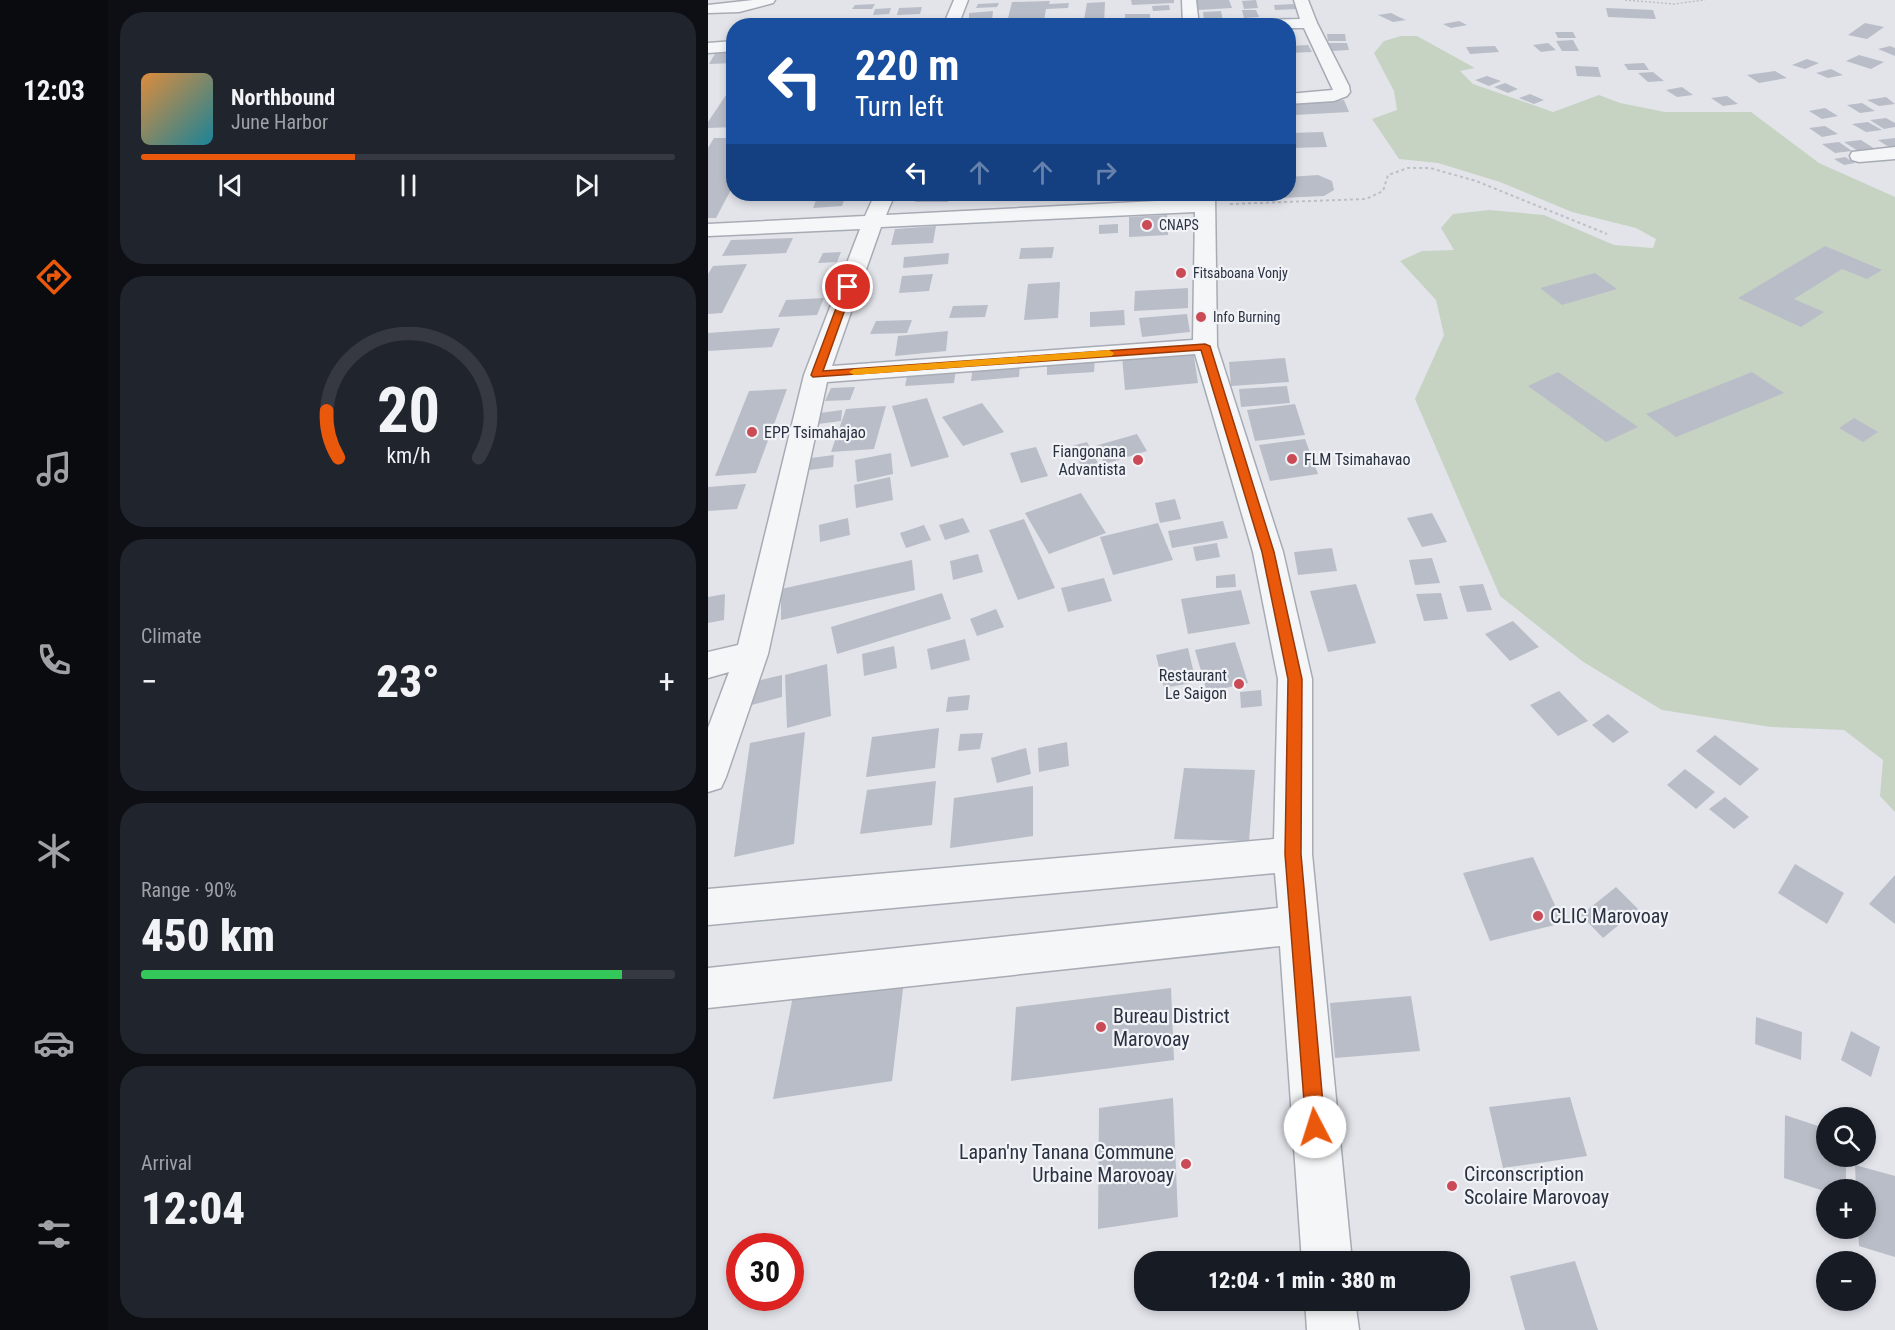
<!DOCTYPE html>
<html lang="en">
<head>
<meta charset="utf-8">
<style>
	body { margin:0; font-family:"Roboto Condensed",sans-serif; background:#20242c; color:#f1f3f6; height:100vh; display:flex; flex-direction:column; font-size:22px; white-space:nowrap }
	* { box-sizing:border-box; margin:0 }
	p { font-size:20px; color:#9ea1a6 }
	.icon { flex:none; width:33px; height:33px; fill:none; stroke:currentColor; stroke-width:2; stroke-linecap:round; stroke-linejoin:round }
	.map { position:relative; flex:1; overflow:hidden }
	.drawer { display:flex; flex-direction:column; gap:12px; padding:12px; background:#0d0f14; width:600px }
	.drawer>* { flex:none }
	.banner { position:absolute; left:18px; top:18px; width:570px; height:183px; border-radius:24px; box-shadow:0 3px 9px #0003; background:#1a4fa0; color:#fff; overflow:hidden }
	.buttons { position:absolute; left:1108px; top:1107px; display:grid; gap:12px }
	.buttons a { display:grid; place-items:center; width:60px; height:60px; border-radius:50%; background:#171b24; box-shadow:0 3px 9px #0003; font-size:30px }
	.speed { position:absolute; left:18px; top:1233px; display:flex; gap:12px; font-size:30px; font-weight:700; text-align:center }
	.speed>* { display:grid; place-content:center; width:78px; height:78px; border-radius:50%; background:#171b24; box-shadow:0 3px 9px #0003; line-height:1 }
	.speed .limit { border:9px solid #d22; background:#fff; color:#111 }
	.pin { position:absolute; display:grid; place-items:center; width:51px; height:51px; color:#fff; margin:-26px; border:3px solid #fff; border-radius:50%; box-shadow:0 2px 6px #0007 }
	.me { position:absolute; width:66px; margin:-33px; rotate:355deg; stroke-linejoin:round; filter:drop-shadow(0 0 4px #0008) }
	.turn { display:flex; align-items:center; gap:21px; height:126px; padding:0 30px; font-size:27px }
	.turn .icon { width:78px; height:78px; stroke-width:2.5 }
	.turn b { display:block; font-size:42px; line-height:51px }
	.lanes { display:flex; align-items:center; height:57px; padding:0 30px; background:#0003; justify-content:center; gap:30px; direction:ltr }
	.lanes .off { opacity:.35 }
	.big { font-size:45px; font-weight:800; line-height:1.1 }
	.drawer .widget { flex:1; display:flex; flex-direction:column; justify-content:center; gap:9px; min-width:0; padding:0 21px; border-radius:24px; background:#20242c }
	.drawer .dial { align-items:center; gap:0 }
	.dial svg { height:156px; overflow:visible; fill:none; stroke:#363941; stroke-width:7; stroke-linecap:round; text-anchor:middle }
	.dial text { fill:#f1f3f6; stroke:none }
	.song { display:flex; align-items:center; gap:18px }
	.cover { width:72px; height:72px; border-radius:9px; background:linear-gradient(135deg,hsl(30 70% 55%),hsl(190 70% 35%)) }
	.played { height:6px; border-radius:3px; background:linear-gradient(90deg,#ea580c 40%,#363941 40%) }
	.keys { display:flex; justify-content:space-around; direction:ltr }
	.heat { display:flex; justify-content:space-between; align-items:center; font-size:33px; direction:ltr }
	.charge { height:9px; border-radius:4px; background:linear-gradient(90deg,#34c759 90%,#363941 0) }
	.trip { position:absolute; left:426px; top:1251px; width:336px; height:60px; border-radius:24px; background:#171b24; box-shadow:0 3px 9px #0003; font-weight:800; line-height:60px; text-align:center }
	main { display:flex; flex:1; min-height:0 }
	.tab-bar { display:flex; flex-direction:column; width:108px; justify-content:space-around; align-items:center; background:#090b0e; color:#9ea1a6 }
	.tab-bar .icon { width:42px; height:42px }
	.tab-bar .selected { color:#ea580c }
	.tab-bar b { font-size:27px; color:#f1f3f6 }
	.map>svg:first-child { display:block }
</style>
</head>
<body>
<main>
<nav class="tab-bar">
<b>12:03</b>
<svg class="icon selected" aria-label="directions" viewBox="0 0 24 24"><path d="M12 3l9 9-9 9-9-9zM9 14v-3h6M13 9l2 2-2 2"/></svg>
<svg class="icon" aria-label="music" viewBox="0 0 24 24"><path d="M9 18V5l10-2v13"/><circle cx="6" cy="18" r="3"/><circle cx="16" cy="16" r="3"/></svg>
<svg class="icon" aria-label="phone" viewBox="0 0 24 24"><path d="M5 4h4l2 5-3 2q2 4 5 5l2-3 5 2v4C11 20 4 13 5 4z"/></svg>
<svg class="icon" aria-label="climate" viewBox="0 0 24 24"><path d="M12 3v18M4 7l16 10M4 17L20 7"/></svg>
<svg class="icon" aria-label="car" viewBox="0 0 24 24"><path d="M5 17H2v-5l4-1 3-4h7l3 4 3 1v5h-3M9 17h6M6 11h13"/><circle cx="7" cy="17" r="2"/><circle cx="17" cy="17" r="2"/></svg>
<svg class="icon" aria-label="filters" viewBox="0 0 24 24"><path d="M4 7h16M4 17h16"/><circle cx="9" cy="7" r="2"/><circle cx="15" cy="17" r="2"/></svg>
</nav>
<section class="drawer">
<div class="widget">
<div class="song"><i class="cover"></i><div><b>Northbound</b><p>June Harbor</p></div></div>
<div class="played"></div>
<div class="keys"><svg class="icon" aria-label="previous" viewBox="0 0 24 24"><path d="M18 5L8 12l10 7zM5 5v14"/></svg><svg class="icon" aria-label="pause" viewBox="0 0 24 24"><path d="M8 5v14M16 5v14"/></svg><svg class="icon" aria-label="next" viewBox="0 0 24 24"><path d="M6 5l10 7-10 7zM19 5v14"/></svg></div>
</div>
<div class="widget dial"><svg viewBox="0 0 100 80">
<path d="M14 69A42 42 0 1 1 86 69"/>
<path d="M14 69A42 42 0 0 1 8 45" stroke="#ea580c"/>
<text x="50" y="56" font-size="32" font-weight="700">20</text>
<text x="50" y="72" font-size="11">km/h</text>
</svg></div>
<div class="widget"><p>Climate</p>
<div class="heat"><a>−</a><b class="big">23°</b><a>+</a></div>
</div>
<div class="widget"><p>Range · 90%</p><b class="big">450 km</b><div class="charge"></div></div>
<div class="widget"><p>Arrival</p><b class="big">12:04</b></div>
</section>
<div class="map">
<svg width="1187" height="1330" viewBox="0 0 1187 1330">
	<rect width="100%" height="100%" fill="#e2e4ea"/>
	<path fill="#c6d3c3" d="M693,36H709L767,68L752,71L765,84L845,112L891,95L912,103L957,112H1043L1111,163L1187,197V812L1172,796L1175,760L1136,730L1063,727L954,710L874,661L792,596L707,399L736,335L728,300L692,261L714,251L746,250L733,228L745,214L781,210L836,215L906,245L945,248L948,239L928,228L864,212L792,182L730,163L691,159L664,119L689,110L686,91L666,53L676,41Z"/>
	<path fill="#b9bdc7" d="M423,0H466V3L424,5Z
		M487,0H521L524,8L489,10Z
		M548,0L550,8L536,9L534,1Z
		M342,1L341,4L361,3L360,8L338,9L335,26H298L304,2Z
		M397,2L396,25H375L379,3Z
		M291,3L289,7L268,8L270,4Z
		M167,4L164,9H144L147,5Z
		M586,4L588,9L567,10L566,5Z
		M461,5L462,10L445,11L444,6Z
		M214,7L212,14L189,15L191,8Z
		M183,8L181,14L165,15L167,9Z
		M898,8L945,10L948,19L900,17Z
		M534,10H548L551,17L536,18Z
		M285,11L284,21L261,22V13Z
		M513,11L515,21H496L495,12Z
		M683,13L691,17L698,20L685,22L670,15Z
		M417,14H442V22L417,23Z
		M751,21L759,25L743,28L735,24Z
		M1157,23L1176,27L1159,39L1140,35Z
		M847,32H865L868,38H850Z
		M619,34H637L638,41H620Z
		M865,40L871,51H854L848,41Z
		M621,43H639L641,50L623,51Z
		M840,43L848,50L833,52L825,45Z
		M600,45L604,52L580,53V46Z
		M787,46L791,52L762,54L758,47Z
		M1182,46L1187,48V56L1170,49Z
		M26,51V63L1,64L8,52Z
		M1151,55L1176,62L1163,69L1138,61Z
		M1099,59L1111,63L1097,69L1084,65Z
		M936,63L941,70H920L916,64Z
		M867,66L890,67L893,77L869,76Z
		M1123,69L1135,75L1120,78L1108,73Z
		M1067,71L1079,78L1051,83L1039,75Z
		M945,72L956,81L940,82L930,73Z
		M779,76L793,81L781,86L767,80Z
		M26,83V127L0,128V122Z
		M797,83L810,89L800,93L786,87Z
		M974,87L985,95L969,97L958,90Z
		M822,94L836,100L826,104L811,98Z
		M1019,96L1030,104L1015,106L1003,98Z
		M1178,97L1187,104L1171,106L1159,100Z
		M636,100L641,112L586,115L583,103Z
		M1154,103L1167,111L1152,113L1139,105Z
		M1117,108L1130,116L1114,119L1101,111Z
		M1178,118L1187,123V127L1176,129L1162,120Z
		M1160,122L1174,130L1158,132L1144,124Z
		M1117,126L1130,134L1114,137L1101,128Z
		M615,132L619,147L584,148L581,133Z
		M6,138H26V184L8,218H0V148Z
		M1187,138V149H1184L1170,140Z
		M1153,140L1167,149L1150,151L1136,142Z
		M1131,142L1144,151L1127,153L1114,144Z
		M1137,157L1147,163L1136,165L1126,159Z
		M610,175L624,181L626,190L616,196L529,200L528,194H580V177Z
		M138,194L134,206L105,208L110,195Z
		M211,194H244L240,202H207Z
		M336,194H385V195L335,197Z
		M459,215L460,222H465V229H460V235L421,237V217Z
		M410,224V233L391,234V225Z
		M228,226L225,243L183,245L187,229Z
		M85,238L78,253L14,256L23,240Z
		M1117,246L1174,270L1159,279L1134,269L1086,299L1116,312L1093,327L1030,298Z
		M346,247L344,258L311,259L313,248Z
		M133,252L129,262L110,263L115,253Z
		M241,253L240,264L195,268L196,257Z
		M39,264L14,313L0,314V274L5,266Z
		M887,273L909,289L854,305L832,288Z
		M225,274L221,291L191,293L194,276Z
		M352,282L350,318L316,320L320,284Z
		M480,288V308L426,311L427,291Z
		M116,298L109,315L70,317L78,300Z
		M280,305L277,317L241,318L245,306Z
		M416,310L417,325L382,327V312Z
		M479,314L482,332L434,337L431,318Z
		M204,320L199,333L162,334L168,321Z
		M72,328L64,347L0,351V333Z
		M240,331L238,351L187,356L190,336Z
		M485,350L490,383L417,390L414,356Z
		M387,358L386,372L339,375V361Z
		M577,358L581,382L523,386L521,362Z
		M312,363L311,377L263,381L265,367Z
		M248,369L246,383L197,386L200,372Z
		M850,372L930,427L898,442L820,386Z
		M1044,372L1076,393L968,437L938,414Z
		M579,386L582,403L533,407L531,389Z
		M147,387L142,400L117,401L123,388Z
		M79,389L48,473L7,476L41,391Z
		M219,398L241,457L203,467L184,406Z
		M274,403L296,432L255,446L234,417Z
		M587,404L597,435L547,441L539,410Z
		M178,406L166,449L123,452L138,409Z
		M134,410L133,421L110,424L112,413Z
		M1146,418L1170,432L1155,442L1131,428Z
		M429,434L439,451L397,464L387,446Z
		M597,439L610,474L562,481L551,445Z
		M379,442L390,463L374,468L363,446Z
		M328,447L340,476L313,483L302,453Z
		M183,453L185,474L149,482L147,460Z
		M126,455L125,467L101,470L103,458Z
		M182,477L185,500L148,508L146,485Z
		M38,484L29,509L0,511V487Z
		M373,493L398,533L341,554L317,513Z
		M467,499L473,519L452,523L447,503Z
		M724,513L739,542L714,547L699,518Z
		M140,518L142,535L112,542L111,525Z
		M255,518L262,532L237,540L231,525Z
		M316,519L347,588L310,600L281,530Z
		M515,521L520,538L464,548L460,531Z
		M450,523L465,560L405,575L392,537Z
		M216,525L223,540L198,548L192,533Z
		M509,543L512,557L488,561L485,547Z
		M624,548L629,571L590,575L586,552Z
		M270,554L275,572L245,580L242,561Z
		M724,558L732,583L707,585L701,560Z
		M204,560L207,590L73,620V589Z
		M527,574L528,587L508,588V576Z
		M396,578L404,601L360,612L353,588Z
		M648,584L668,643L620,652L602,591Z
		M775,584L784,610L759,612L751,586Z
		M533,590L542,624L480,634L473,599Z
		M234,593L243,619L129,654L123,627Z
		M733,593L740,619L716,621L708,594Z
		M17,594L16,620L0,623V597Z
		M288,609L296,627L269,636L262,619Z
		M805,621L831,647L802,661L777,634Z
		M257,639L262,660L223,670L219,649Z
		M527,642L540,683L499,692L487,650Z
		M186,646L189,668L156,676L154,654Z
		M480,648L488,682L456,688L448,655Z
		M119,664L123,716L79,728L77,675Z
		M74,675V697L40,706V683Z
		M553,690L554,706L533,708L532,692Z
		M851,691L880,721L850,736L822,705Z
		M262,695L260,710L238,712L240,697Z
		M900,714L921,732L905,743L884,725Z
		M231,728L227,768L158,777L164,737Z
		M97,732L86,844L26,857L42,743Z
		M275,733L272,749L250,751L252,734Z
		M1007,735L1051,769L1032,786L988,751Z
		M359,742L361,766L331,772L330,748Z
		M318,748L323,774L289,783L283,758Z
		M476,768L547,770L541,841L466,839Z
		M977,769L1007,792L988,809L959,785Z
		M228,781L224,825L152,834L159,790Z
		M325,786V836L242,848L246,798Z
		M1017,797L1041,817L1026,829L1001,809Z
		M825,857L855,923L782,941L755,873Z
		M1087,864L1136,893L1119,924L1070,893Z
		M1187,875V924L1161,904Z
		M908,887L930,909L895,938L873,915Z
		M196,981L184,1081L65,1099L85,996Z
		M463,988L466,1060L303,1081L308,1007Z
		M703,996L712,1051L627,1058L622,1003Z
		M1048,1017L1094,1032L1093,1060L1047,1044Z
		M1143,1031L1172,1047L1163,1077L1133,1060Z
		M862,1097L879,1156L795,1168L781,1107Z
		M465,1098L470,1217L390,1229L391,1108Z
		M1077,1115L1119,1129V1156H1138V1190H1119V1192L1076,1178Z
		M1147,1165L1187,1176V1257L1151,1246L1150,1228H1158V1190H1148Z
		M867,1261L890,1330H817L802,1276Z"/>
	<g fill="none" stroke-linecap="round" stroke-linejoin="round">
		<defs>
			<path id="minor" d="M45,0H67L65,3L31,12L0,13V5Z
				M246,0H260L250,26H235Z
				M474,0H488L491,26H475Z
				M586,0H600L609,23L641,86L642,92L639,96L626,101L580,104V94L625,90L596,28H580V26H499L506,21L592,19Z
				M26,41V51L0,53V43Z
				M1187,147V159L1151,162L1144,160L1142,156L1144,152Z
				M167,194H187L178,215L487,199V194H507L509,346L575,552L604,679V854L644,1262H594L572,946L0,1008V968L570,908L567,873L0,925V889L566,839L570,679L545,552L487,354L119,382L60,654L18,777L13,788L0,792V728L21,672L0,678V652L30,645L96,375L152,229L0,236V224L157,216ZM487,212L485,340L124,366L173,227Z
				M597,1300H647L651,1330H599Z"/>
		</defs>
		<use href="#minor" stroke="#a7abb4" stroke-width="3"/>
		<path stroke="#bcbfc5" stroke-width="1.5" stroke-dasharray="2 2" stroke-linecap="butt" d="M917,0L966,4L997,0"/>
		<path stroke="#bcbfc5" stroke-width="2" stroke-dasharray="3 3" stroke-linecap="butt" d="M522,204L658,199L675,191L680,175L700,168H722L768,181L899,234"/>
		<use href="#minor" fill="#f5f6f8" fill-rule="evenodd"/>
	</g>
	<path fill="#ea580c" stroke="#983908" stroke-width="1.5" d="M140,284L145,287L115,371L497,344L502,346L566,552L594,679L593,854L617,1127L614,1134L607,1137L600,1134L598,1127L577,854L580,679L554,552L493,350L105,377L103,375L136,287Z"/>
	<path fill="#f59e0b" d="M401,350L406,353L404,356L146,375L141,372L146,369Z"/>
	<g fill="#ca4b55" stroke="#f1f3f7" stroke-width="2">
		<circle cx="439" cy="225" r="6"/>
		<circle cx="473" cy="273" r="6"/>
		<circle cx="493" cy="317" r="6"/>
		<circle cx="44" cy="432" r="6"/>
		<circle cx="584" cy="459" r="6"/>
		<circle cx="430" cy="460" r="6"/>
		<circle cx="531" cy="684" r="6"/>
		<circle cx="830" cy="916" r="6"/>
		<circle cx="393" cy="1027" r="6"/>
		<circle cx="478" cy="1164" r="6"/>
		<circle cx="744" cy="1186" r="6"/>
	</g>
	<g text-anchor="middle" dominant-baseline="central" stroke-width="4.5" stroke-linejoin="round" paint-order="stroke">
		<g font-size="14" fill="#2a3141" stroke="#f1f3f7" text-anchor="start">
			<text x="451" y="225">CNAPS</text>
			<text x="485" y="273">Fitsaboana Vonjy</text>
			<text x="505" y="317">Info Burning</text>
		</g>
		<g font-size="16" fill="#2a3141" stroke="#f1f3f7" text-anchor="start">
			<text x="56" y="432">EPP Tsimahajao</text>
			<text x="418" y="451" text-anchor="end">Fiangonana<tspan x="418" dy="18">Advantista</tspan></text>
			<text x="596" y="459">FLM Tsimahavao</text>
			<text x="519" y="675" text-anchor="end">Restaurant<tspan x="519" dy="18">Le Saigon</tspan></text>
		</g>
		<g font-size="20" fill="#2a3141" stroke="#f1f3f7" text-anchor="start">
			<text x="842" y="916">CLIC Marovoay</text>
			<text x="405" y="1016">Bureau District<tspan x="405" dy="23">Marovoay</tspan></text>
			<text x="466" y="1152" text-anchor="end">Lapan'ny Tanana Commune<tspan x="466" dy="23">Urbaine Marovoay</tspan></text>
			<text x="756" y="1174">Circonscription<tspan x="756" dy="23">Scolaire Marovoay</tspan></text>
		</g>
	</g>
</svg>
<div class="buttons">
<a><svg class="icon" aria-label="search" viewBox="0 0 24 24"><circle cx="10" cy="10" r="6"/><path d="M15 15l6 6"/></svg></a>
<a>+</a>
<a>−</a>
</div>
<div class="speed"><div class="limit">30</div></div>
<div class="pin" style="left:140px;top:287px;background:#d93025"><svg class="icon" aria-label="arrive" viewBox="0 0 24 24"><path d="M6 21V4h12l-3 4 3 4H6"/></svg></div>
<svg class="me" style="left:607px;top:1127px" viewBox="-20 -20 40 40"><circle r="19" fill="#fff"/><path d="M0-13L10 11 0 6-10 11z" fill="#ea580c"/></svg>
<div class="trip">12:04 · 1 min · 380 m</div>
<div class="banner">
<div class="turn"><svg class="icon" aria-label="left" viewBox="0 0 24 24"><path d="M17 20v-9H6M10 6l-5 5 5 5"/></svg><div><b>220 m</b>Turn left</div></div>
<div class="lanes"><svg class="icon" aria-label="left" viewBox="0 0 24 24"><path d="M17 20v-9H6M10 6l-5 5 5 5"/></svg><svg class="icon off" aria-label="ahead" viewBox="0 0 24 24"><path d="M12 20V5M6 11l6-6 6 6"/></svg><svg class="icon off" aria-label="ahead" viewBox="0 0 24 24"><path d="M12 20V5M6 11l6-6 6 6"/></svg><svg class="icon off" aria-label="right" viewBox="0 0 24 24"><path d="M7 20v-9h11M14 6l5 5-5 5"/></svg></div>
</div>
</div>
</main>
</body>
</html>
